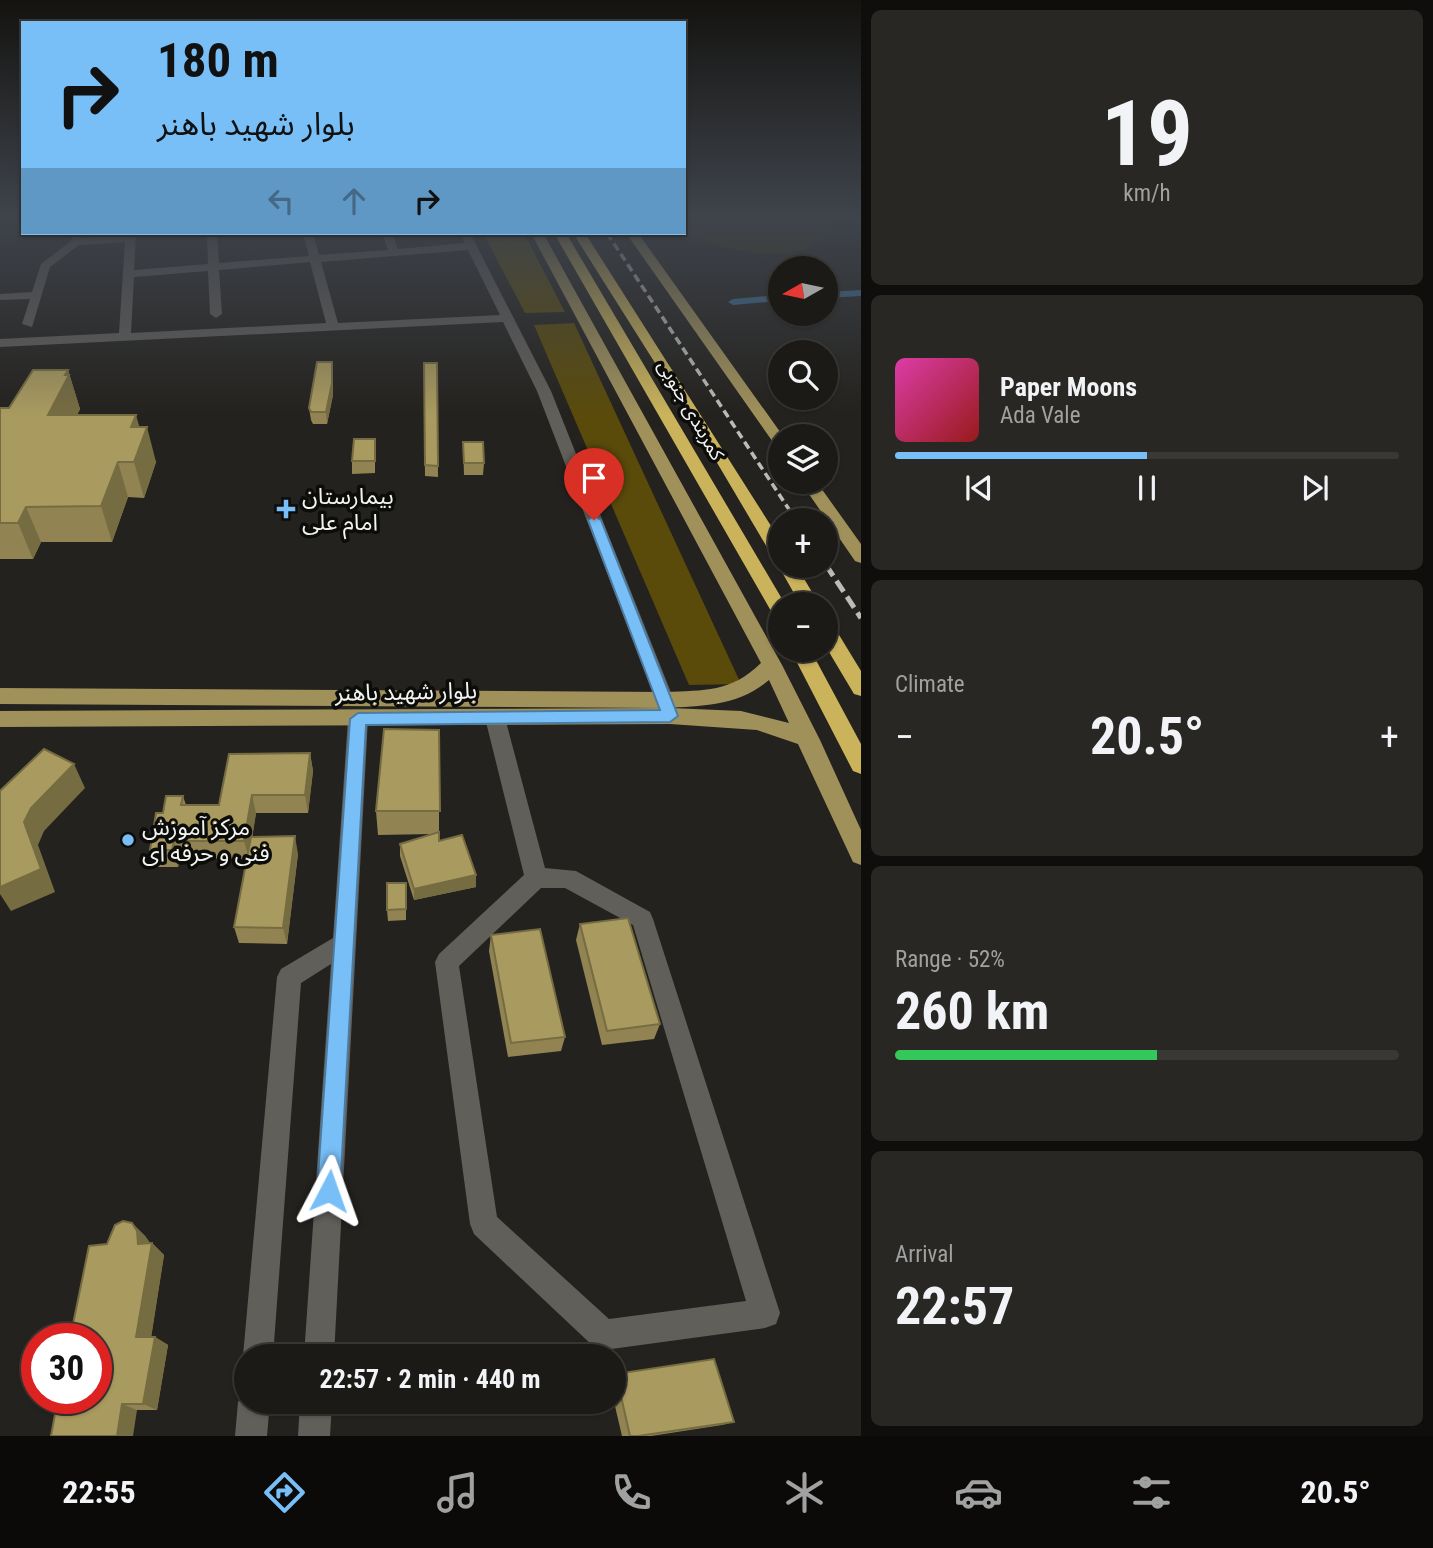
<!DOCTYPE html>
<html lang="en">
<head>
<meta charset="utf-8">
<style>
	body { margin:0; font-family:"Roboto Condensed","Noto Sans Arabic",sans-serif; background:#282723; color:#f1f3f6; height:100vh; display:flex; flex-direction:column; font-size:26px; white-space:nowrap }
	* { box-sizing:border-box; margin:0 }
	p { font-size:23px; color:#a0a1a1 }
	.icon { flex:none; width:38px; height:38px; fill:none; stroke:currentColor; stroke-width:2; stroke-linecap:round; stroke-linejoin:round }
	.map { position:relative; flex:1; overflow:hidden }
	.details { display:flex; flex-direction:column; gap:10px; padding:10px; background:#0f0e0c; width:572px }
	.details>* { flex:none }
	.top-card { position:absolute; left:21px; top:21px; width:665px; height:214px; border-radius:0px; box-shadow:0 2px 5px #0004,0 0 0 2px #393835; background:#78bff7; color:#111; overflow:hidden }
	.needle { width:46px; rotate:261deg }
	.tools { position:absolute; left:768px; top:256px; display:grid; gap:14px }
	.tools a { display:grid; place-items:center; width:70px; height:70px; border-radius:50%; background:#1b1a16; box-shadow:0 2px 5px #0004,0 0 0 2px #393835; font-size:35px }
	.speed { position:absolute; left:21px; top:1323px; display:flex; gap:14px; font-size:35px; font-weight:700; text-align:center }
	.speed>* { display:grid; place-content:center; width:91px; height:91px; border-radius:50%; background:#1b1a16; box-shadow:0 2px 5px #0004,0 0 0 2px #393835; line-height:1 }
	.speed .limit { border:10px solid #d22; background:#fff; color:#111 }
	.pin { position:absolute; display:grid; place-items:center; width:60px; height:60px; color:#fff; margin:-72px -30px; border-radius:50% 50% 50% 0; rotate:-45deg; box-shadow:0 0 7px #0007 }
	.pin .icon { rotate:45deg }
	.me { position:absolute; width:77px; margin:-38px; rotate:4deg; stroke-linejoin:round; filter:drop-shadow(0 0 5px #0008) }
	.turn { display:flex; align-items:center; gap:24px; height:147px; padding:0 21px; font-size:32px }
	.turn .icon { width:91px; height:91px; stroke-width:2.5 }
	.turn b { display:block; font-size:49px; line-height:60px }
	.lanes { display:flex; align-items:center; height:66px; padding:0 21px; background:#0003; justify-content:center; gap:35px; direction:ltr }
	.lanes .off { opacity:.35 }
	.big { font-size:52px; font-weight:700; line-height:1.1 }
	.details .tile { flex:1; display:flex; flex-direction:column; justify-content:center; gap:10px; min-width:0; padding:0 24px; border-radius:10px; background:#282723 }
	.details .dial { align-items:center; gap:0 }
	.dial b { font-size:91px; line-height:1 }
	.song { display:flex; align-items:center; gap:21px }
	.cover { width:84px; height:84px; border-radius:10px; background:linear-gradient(135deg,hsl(320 70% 55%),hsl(0 70% 35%)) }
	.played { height:7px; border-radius:4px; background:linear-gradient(90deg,#78bff7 50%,#393835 50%) }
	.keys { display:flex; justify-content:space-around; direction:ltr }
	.heat { display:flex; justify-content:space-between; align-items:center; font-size:38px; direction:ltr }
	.charge { height:10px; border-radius:5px; background:linear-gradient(90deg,#34c759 52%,#393835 0) }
	.trip { position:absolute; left:234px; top:1344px; width:392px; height:70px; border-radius:35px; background:#1b1a16; box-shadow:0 2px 5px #0004,0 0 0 2px #393835; font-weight:700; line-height:70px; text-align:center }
	.dock { display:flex; height:112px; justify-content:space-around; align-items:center; background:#0b0a09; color:#a0a1a1 }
	.dock .icon { width:49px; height:49px }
	.dock .selected { color:#78bff7 }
	.dock b { font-size:32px; color:#f1f3f6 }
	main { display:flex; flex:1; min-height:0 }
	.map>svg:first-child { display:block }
</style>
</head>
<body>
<main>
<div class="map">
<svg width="861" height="1436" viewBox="0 0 861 1436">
	<rect width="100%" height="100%" fill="#24221e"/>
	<path fill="#38300f" d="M684,214H823L830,221L831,232C800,269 722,251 684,233Z"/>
	<path fill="#5a4b0b" d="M483,233H524L565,312L525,313Z
		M574,323L741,684L689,685L534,325Z"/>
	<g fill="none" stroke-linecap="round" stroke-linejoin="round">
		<path fill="#3d6e94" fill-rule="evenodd" d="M861,290V296L826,298V292Z
			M780,295V301L733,305L728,302L733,299Z"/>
		<path fill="#615f5a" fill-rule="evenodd" d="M73,233H83L82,238L136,233L134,270L208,264L207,233H217L219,263L309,256L303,233H313L319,255L388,250L382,233H392L398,249L465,243L460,233H470L551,391L674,700L672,705L665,707L656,700L537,391L503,322L0,347V339L119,333L125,242L79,245L50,267L32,327L22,324L30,299L0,300V294L32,292L41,264L71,241ZM468,250L500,315L338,323L321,262ZM310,262L326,323L131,333L134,277L208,271L210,314L216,318L222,314L219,270Z
			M495,711L505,718L545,868L576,871L650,912L653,919L780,1313L776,1324L765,1328L604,1350L593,1346L474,1234L470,1224L435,962L439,954L524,875L485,718ZM541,888H565L633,925L746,1301L609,1319L497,1217L459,966Z
			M358,712L368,719L334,1356H304L331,964L301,983L273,1356H247V1366L243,1356L277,977L281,969L333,938L348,719Z
			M247,1389V1402H270L267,1436H235L238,1402Z
			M300,1402H332L330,1436H298Z"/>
		<path fill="#a0915b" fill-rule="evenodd" d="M531,233H543L782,665L820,740L861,830V865L853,862L798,744L757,730L670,724L0,727V711L670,708L741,711L789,723L769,680C739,706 703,706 665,708L0,704V688L665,692C705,690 730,693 761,663Z
			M626,233H638L783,436H780V447L775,445Z
			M800,481H816L861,544V563L855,561Z"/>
		<path fill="#cab35b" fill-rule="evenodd" d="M554,233H566L785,604H780V617L771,611Z
			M573,233H585L780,540V560L771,554L703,439Z
			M780,561V565H796L819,604H800L778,565Z
			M826,623L833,625L861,671V696L854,694L826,647Z
			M790,649H810L861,744V774L853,771Z"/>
		<path stroke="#bcbcb9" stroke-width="3.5" stroke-dasharray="8 4.5" stroke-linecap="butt" d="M607,233L796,520"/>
		<path stroke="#bcbcb9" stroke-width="5" stroke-dasharray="13 6" stroke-linecap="butt" d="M826,565L861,618"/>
	</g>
	<path fill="#918452" d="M424,363H437L438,477L425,476Z
		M68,370L80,409L77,415L139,427L156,462L144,498L128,497L112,542H41L33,559H0V408H9Z
		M333,373V395L327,424H313L311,420L309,408Z
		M375,439V473L352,474V461Z
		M463,442L484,463L483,475H464Z
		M439,730V841L476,875V887L414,900L400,856V844L433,834L378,835L376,811Z
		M310,753L313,771L308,813H256L252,837L298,854L287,944L239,943L234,927L247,859L180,858L178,867H157L150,850L163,813L183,796L186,805H219Z
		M406,883V920L388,921L387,910Z
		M580,924L660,1024L654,1039L602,1045L576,940Z
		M491,935L565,1037L561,1051L508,1057L489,951Z
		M132,1223L145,1236L150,1243H152L164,1255L151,1337H155L168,1345L157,1410H137L51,1436L107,1244Z
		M616,1374L734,1422L722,1425L651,1436H622L614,1402V1375Z"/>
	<path fill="#766c42" d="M332,362L333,395L327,424L326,412Z
		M68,370L80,409L60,450L48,415Z
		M136,415L143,439L147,427L156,462L144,498L134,462L131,427Z
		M118,462L128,497L112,542L101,506Z
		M26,507L41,542L33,559L18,523Z
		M310,753L313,771L308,813L305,795Z
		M74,764L85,788L44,831L38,845L55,892L11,911L0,894V887L24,822L31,808Z
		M252,795L256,813L249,859L244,841Z
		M295,836L298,854L287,944L283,928Z
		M174,841L180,858L178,867L172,850Z
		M476,875V887L414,900V889Z
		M132,1223L145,1236L150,1243H152L164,1255L150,1345L136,1337Z
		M155,1337L168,1345L157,1410L143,1404Z
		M122,1404L137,1410L133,1436H117Z"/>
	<path fill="#a99a5f" stroke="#766c42" stroke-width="2" d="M317,362H332V383L326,412H311L309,408Z
		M424,363H437L438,466L425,465Z
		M33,370H68L65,375H69L48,415H136L131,427H147L134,462H118L101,506L26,507L18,523H0V408H9Z
		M354,439H375V461H352Z
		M463,442H483L484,463H464Z
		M384,729L439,730L440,811H376Z
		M44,749L74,764L31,808L24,822L41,869L0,887V791Z
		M310,753L305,795H252L244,841H174L172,850H150L156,813H163L166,796H183L181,805H219L229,754Z
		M439,832V841L462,835L476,875L414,889L400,844Z
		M295,836L283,928L234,927L251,837Z
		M387,883H406V909L387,910Z
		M628,918L660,1024L607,1031L580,924Z
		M540,929L565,1037L511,1043L491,935Z
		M123,1221L132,1223L137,1231L138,1244L152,1243L136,1337H155L143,1404H122L117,1436H51L58,1398H96V1339H70L89,1246L107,1244L115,1225Z
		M714,1359L734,1422L638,1436H630L616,1374Z"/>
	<linearGradient id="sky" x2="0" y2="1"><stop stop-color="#141310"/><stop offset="0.52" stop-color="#3f444c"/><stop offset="1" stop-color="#3f444c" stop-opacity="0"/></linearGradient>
	<rect width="861" height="415" fill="url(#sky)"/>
	<path fill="#78bff7" stroke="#4e7ca1" stroke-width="2" d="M594,516L601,520L678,716L670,722L366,725L340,1191L337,1200L329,1203L321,1200L317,1191L350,719L358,713L660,710L588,520Z"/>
	<g fill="#78bff7" stroke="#0c0c0a" stroke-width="2.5">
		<path d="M282.5 498.5h7v7h7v7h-7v7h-7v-7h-7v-7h7z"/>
		<circle cx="128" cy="840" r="7"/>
	</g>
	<g text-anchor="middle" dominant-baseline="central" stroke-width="7" stroke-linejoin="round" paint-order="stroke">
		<g font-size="19" fill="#f3f3f0" stroke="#0c0c0a">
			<text transform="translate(691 410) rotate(60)">کمربندی جنوبی</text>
		</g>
		<g font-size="23" fill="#f3f3f0" stroke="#0c0c0a" text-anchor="start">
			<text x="302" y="496">بیمارستان<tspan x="302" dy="26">امام علی</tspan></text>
			<text x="142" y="827">مرکز آموزش<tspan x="142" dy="26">فنی و حرفه ای</tspan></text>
		</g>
		<g font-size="23" fill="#f3f3f0" stroke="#0c0c0a">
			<text transform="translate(406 692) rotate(-1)">بلوار شهید باهنر</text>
		</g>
	</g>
</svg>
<div class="tools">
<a><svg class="needle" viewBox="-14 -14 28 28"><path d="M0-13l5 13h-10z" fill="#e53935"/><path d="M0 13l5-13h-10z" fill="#a0a1a1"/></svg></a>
<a><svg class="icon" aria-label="search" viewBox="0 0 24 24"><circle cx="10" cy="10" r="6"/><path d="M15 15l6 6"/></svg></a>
<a><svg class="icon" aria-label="layers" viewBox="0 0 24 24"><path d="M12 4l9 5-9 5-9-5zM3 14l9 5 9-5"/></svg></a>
<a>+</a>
<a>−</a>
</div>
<div class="speed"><div class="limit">30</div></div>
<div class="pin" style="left:594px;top:520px;background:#d93025"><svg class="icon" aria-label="arrive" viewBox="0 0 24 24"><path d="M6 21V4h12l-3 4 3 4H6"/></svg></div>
<svg class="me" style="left:329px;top:1191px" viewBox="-20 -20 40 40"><path d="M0-17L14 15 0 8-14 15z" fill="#78bff7" stroke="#fff" stroke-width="4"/></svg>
<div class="trip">22:57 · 2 min · 440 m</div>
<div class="top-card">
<div class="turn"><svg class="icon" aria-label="right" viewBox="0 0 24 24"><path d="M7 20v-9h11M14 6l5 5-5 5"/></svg><div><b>180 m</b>بلوار شهید باهنر</div></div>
<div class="lanes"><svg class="icon off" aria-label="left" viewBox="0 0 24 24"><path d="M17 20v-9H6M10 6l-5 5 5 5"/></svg><svg class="icon off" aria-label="ahead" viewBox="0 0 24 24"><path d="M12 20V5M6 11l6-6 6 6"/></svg><svg class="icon" aria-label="right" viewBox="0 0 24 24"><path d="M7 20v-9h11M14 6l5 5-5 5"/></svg></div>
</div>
</div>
<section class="details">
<div class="tile dial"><b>19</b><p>km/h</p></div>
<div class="tile">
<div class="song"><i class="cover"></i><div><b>Paper Moons</b><p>Ada Vale</p></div></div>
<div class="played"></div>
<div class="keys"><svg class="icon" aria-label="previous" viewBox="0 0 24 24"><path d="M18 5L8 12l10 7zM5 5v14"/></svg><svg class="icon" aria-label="pause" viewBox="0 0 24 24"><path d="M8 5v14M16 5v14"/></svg><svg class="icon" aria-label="next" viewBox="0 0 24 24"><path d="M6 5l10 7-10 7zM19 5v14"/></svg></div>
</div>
<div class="tile"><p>Climate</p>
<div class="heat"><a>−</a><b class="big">20.5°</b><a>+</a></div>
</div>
<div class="tile"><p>Range · 52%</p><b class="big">260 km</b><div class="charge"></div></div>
<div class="tile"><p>Arrival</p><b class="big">22:57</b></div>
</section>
</main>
<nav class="dock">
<b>22:55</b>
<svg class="icon selected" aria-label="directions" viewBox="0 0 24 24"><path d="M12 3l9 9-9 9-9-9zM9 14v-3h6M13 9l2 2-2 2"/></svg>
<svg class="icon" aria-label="music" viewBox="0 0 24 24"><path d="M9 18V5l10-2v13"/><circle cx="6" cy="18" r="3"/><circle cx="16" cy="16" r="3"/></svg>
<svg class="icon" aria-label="phone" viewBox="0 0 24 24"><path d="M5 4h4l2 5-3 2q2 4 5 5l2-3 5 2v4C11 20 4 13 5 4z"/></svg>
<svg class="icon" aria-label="climate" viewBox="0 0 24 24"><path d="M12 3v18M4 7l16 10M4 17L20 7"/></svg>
<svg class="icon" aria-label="car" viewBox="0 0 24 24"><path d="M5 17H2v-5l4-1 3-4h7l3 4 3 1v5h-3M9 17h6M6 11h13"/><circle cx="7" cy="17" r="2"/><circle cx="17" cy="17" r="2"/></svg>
<svg class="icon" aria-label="filters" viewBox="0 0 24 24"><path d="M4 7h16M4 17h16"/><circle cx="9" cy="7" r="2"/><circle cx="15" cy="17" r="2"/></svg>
<b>20.5°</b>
</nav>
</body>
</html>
